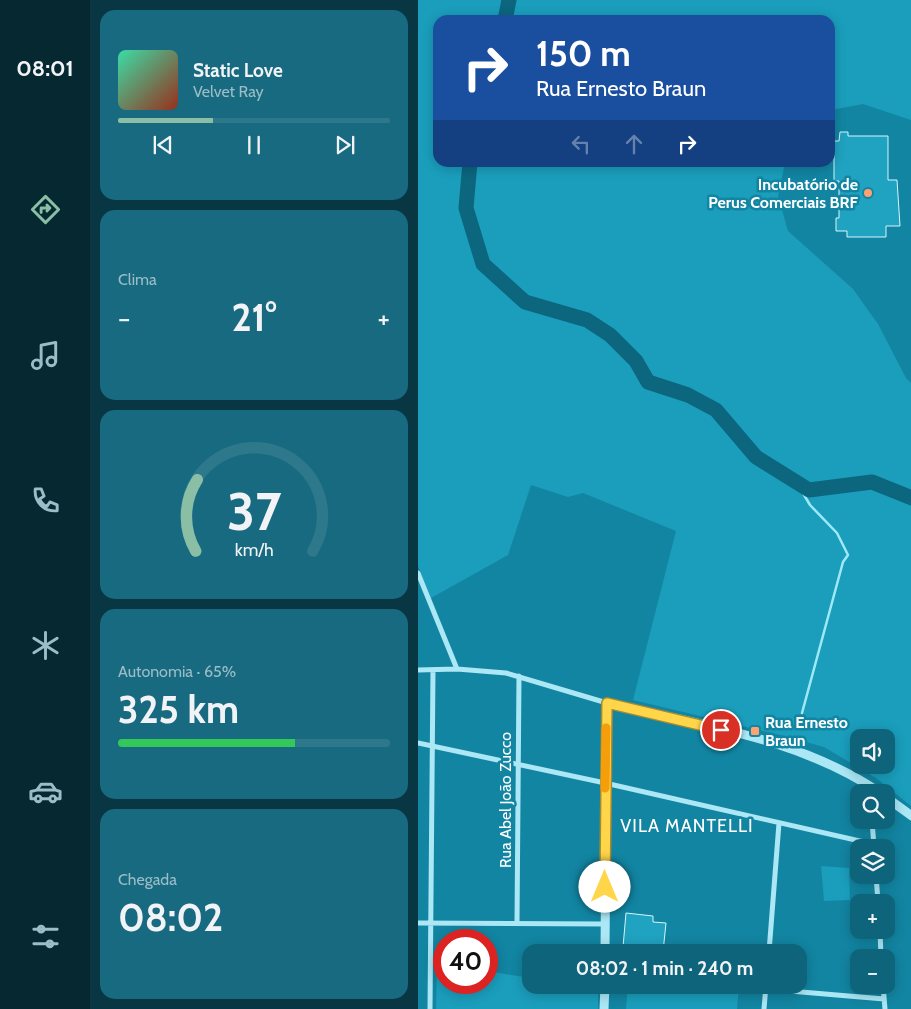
<!DOCTYPE html>
<html lang="pt">
<head>
<meta charset="utf-8">
<style>
	body { margin:0; font-family:Cabin,sans-serif; background:#176a7f; color:#f1f3f6; height:100vh; display:flex; flex-direction:column; font-size:19px; white-space:nowrap }
	* { box-sizing:border-box; margin:0 }
	p { font-size:16px; color:#9bbdc7 }
	.icon { flex:none; width:28px; height:28px; fill:none; stroke:currentColor; stroke-width:2; stroke-linecap:round; stroke-linejoin:round }
	.map { position:relative; flex:1; overflow:hidden }
	.side { display:flex; flex-direction:column; gap:10px; padding:10px; background:#083743; width:328px }
	.side>* { flex:none }
	.top-card { position:absolute; left:15px; top:15px; width:402px; height:152px; border-radius:15px; box-shadow:0 2px 12px #0003; background:#1a4fa0; color:#fff; overflow:hidden }
	.fabs { position:absolute; left:432px; top:729px; display:grid; gap:10px }
	.fabs a { display:grid; place-items:center; width:45px; height:45px; border-radius:10px; background:#0e647a; box-shadow:0 2px 12px #0003; font-size:25px }
	.speed { position:absolute; left:15px; top:929px; display:flex; gap:10px; font-size:25px; font-weight:700; text-align:center }
	.speed>* { display:grid; place-content:center; width:65px; height:65px; border-radius:50%; background:#0e647a; box-shadow:0 2px 12px #0003; line-height:1 }
	.speed .limit { border:8px solid #d22; background:#fff; color:#111 }
	.pin { position:absolute; display:grid; place-items:center; width:42px; height:42px; color:#fff; margin:-21px; border:2px solid #fff; border-radius:50%; box-shadow:0 1px 5px #0007 }
	.me { position:absolute; width:55px; margin:-28px; rotate:0deg; stroke-linejoin:round; filter:drop-shadow(0 0 4px #0008) }
	.turn { display:flex; align-items:center; gap:18px; height:105px; padding:0 20px; font-size:22px }
	.turn .icon { width:65px; height:65px; stroke-width:2.5 }
	.turn b { display:block; font-size:35px; line-height:42px }
	.lanes { display:flex; align-items:center; height:48px; padding:0 20px; background:#0003; justify-content:center; gap:25px; direction:ltr }
	.lanes .off { opacity:.35 }
	.big { font-size:38px; font-weight:800; line-height:1.1 }
	.side .card { flex:1; display:flex; flex-direction:column; justify-content:center; gap:8px; min-width:0; padding:0 18px; border-radius:15px; background:#176a7f }
	.side .dial { align-items:center; gap:0 }
	.dial svg { height:130px; overflow:visible; fill:none; stroke:#2e788b; stroke-width:7; stroke-linecap:round; text-anchor:middle }
	.dial text { fill:#f1f3f6; stroke:none }
	.song { display:flex; align-items:center; gap:15px }
	.cover { width:60px; height:60px; border-radius:8px; background:linear-gradient(135deg,hsl(160 70% 55%),hsl(10 70% 35%)) }
	.played { height:5px; border-radius:2px; background:linear-gradient(90deg,#8abfa5 35%,#2e788b 35%) }
	.keys { display:flex; justify-content:space-around; direction:ltr }
	.heat { display:flex; justify-content:space-between; align-items:center; font-size:28px; direction:ltr }
	.charge { height:8px; border-radius:4px; background:linear-gradient(90deg,#34c759 65%,#2e788b 0) }
	.trip { position:absolute; left:104px; top:944px; width:285px; height:50px; border-radius:15px; background:#0e647a; box-shadow:0 2px 12px #0003; font-weight:800; line-height:50px; text-align:center }
	main { display:flex; flex:1; min-height:0 }
	.tabs { display:flex; flex-direction:column; width:90px; justify-content:space-around; align-items:center; background:#062831; color:#9bbdc7 }
	.tabs .icon { width:35px; height:35px }
	.tabs .on { color:#8abfa5 }
	.tabs b { font-size:22px; color:#f1f3f6 }
	.map>svg:first-child { display:block }
</style>
</head>
<body>
<main>
<nav class="tabs">
<b>08:01</b>
<svg class="icon on" aria-label="directions" viewBox="0 0 24 24"><path d="M12 3l9 9-9 9-9-9zM9 14v-3h6M13 9l2 2-2 2"/></svg>
<svg class="icon" aria-label="music" viewBox="0 0 24 24"><path d="M9 18V5l10-2v13"/><circle cx="6" cy="18" r="3"/><circle cx="16" cy="16" r="3"/></svg>
<svg class="icon" aria-label="phone" viewBox="0 0 24 24"><path d="M5 4h4l2 5-3 2q2 4 5 5l2-3 5 2v4C11 20 4 13 5 4z"/></svg>
<svg class="icon" aria-label="climate" viewBox="0 0 24 24"><path d="M12 3v18M4 7l16 10M4 17L20 7"/></svg>
<svg class="icon" aria-label="car" viewBox="0 0 24 24"><path d="M5 17H2v-5l4-1 3-4h7l3 4 3 1v5h-3M9 17h6M6 11h13"/><circle cx="7" cy="17" r="2"/><circle cx="17" cy="17" r="2"/></svg>
<svg class="icon" aria-label="filters" viewBox="0 0 24 24"><path d="M4 7h16M4 17h16"/><circle cx="9" cy="7" r="2"/><circle cx="15" cy="17" r="2"/></svg>
</nav>
<section class="side">
<div class="card">
<div class="song"><i class="cover"></i><div><b>Static Love</b><p>Velvet Ray</p></div></div>
<div class="played"></div>
<div class="keys"><svg class="icon" aria-label="previous" viewBox="0 0 24 24"><path d="M18 5L8 12l10 7zM5 5v14"/></svg><svg class="icon" aria-label="pause" viewBox="0 0 24 24"><path d="M8 5v14M16 5v14"/></svg><svg class="icon" aria-label="next" viewBox="0 0 24 24"><path d="M6 5l10 7-10 7zM19 5v14"/></svg></div>
</div>
<div class="card"><p>Clima</p>
<div class="heat"><a>−</a><b class="big">21°</b><a>+</a></div>
</div>
<div class="card dial"><svg viewBox="0 0 100 80">
<path d="M14 69A42 42 0 1 1 86 69"/>
<path d="M14 69A42 42 0 0 1 15 25" stroke="#8abfa5"/>
<text x="50" y="56" font-size="32" font-weight="700">37</text>
<text x="50" y="72" font-size="11">km/h</text>
</svg></div>
<div class="card"><p>Autonomia · 65%</p><b class="big">325 km</b><div class="charge"></div></div>
<div class="card"><p>Chegada</p><b class="big">08:02</b></div>
</section>
<div class="map">
<svg width="494" height="1009" viewBox="0 0 494 1009">
	<rect width="100%" height="100%" fill="#1285a2"/>
	<path fill="#1a9ebc" fill-rule="evenodd" d="M0,0H493V120L445,104L413,110L412,20H20V162L367,163L360,196L370,231L435,289L460,324L488,378L493,383V806L458,778L406,747L370,737L215,700L258,531L165,493L150,497L113,485L90,555L13,598L0,566ZM441,738H469V765H441Z
		M403,866L431,868L432,900L406,901Z
		M19,962L26,964V982H69V971L112,978V985H154L180,989V1009H18Z
		M210,985H321L319,1009H208Z"/>
	<g fill="none" stroke-linecap="round" stroke-linejoin="round">
		<path stroke="#9ee8f8" stroke-width="2.5" d="M379,483L392,505L419,533L430,555L425,562L384,713"/>
		<path stroke="#0b667e" stroke-width="15" d="M87,20L91,0
			M52,162L48,208L65,264L107,302L169,320L192,335L218,361L230,382L270,395L298,410L338,457L391,490L454,482L494,498"/>
	</g>
	<path fill="#20a2c1" stroke="#d5f6fe" d="M422,132H430V136H470V180H479L482,226H468V237H429V231H418V218H421V181H416V141H421Z
		M208,913L235,916V922L248,923L245,952L205,947Z"/>
	<g fill="none" stroke-linecap="round" stroke-linejoin="round">
		<path stroke="#abe7f5" stroke-width="5" d="M0,573L39,669
			M0,670L39,669L88,673L189,703
			M0,743L187,783L455,844
			M454,820L456,847
			M458,875L460,902
			M0,923L187,924
			M99,923L101,676
			M462,930L463,958
			M351,952L361,823
			M465,985L467,1009
			M348,989L466,999
			M12,1009L15,670
			M346,1009L348,985"/>
		<path stroke="#abe7f5" stroke-width="9" d="M469,798L494,816
			M187,952L189,703C282,725 381,738 461,792
			M186,1009L187,985"/>
	</g>
	<g fill="none" stroke-linecap="round" stroke-linejoin="round">
		<defs>
			<path id="route" d="M187,887L189,703L303,730"/>
		</defs>
		<use href="#route" stroke="#a68a30" stroke-width="12"/>
		<use href="#route" stroke="#ffd54a" stroke-width="9"/>
		<path stroke="#f59e0b" stroke-width="9" d="M187,788L188,728"/>
	</g>
	<g fill="#ffa270" stroke="#1285a2" stroke-width="2">
		<circle cx="450" cy="193" r="5"/>
		<rect x="332" y="726" width="10" height="10" rx="2.5"/>
	</g>
	<g text-anchor="middle" dominant-baseline="central" stroke-width="5" stroke-linejoin="round" paint-order="stroke">
		<g font-size="16" font-weight="bold" fill="#fff" stroke="#1285a2" text-anchor="end">
			<text x="440" y="184">Incubatório de<tspan x="440" dy="18">Perus Comerciais BRF</tspan></text>
			<text x="347" y="722" text-anchor="start">Rua Ernesto<tspan x="347" dy="18">Braun</tspan></text>
		</g>
		<g font-size="16" fill="#fff" stroke="#1285a2">
			<text transform="translate(87 800) rotate(-90)">Rua Abel João Zucco</text>
		</g>
		<g font-size="18" letter-spacing="1" fill="#fff" stroke="#1285a2">
			<text x="269" y="826">VILA MANTELLI</text>
		</g>
	</g>
</svg>
<div class="fabs">
<a><svg class="icon" aria-label="sound" viewBox="0 0 24 24"><path d="M4 9h4l5-4v14l-5-4H4zM17 9q2 3 0 6"/></svg></a>
<a><svg class="icon" aria-label="search" viewBox="0 0 24 24"><circle cx="10" cy="10" r="6"/><path d="M15 15l6 6"/></svg></a>
<a><svg class="icon" aria-label="layers" viewBox="0 0 24 24"><path d="M12 4l9 5-9 5-9-5zM3 14l9 5 9-5"/></svg></a>
<a>+</a>
<a>−</a>
</div>
<div class="speed"><div class="limit">40</div></div>
<div class="pin" style="left:303px;top:730px;background:#d93025"><svg class="icon" aria-label="arrive" viewBox="0 0 24 24"><path d="M6 21V4h12l-3 4 3 4H6"/></svg></div>
<svg class="me" style="left:187px;top:887px" viewBox="-20 -20 40 40"><circle r="19" fill="#fff"/><path d="M0-13L10 11 0 6-10 11z" fill="#ffd54a"/></svg>
<div class="trip">08:02 · 1 min · 240 m</div>
<div class="top-card">
<div class="turn"><svg class="icon" aria-label="right" viewBox="0 0 24 24"><path d="M7 20v-9h11M14 6l5 5-5 5"/></svg><div><b>150 m</b>Rua Ernesto Braun</div></div>
<div class="lanes"><svg class="icon off" aria-label="left" viewBox="0 0 24 24"><path d="M17 20v-9H6M10 6l-5 5 5 5"/></svg><svg class="icon off" aria-label="ahead" viewBox="0 0 24 24"><path d="M12 20V5M6 11l6-6 6 6"/></svg><svg class="icon" aria-label="right" viewBox="0 0 24 24"><path d="M7 20v-9h11M14 6l5 5-5 5"/></svg></div>
</div>
</div>
</main>
</body>
</html>
